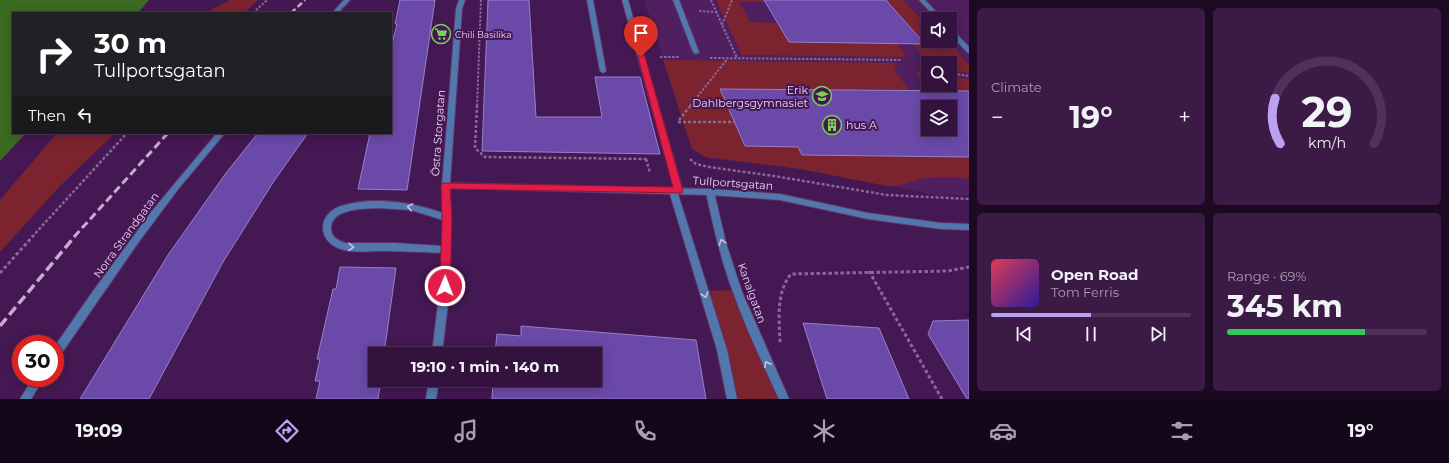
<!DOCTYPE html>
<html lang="en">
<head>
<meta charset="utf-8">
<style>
	body { margin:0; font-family:Montserrat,sans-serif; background:#3b1b45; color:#f1f3f6; height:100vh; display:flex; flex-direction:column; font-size:15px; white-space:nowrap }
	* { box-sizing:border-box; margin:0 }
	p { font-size:13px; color:#a99eb0 }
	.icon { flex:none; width:22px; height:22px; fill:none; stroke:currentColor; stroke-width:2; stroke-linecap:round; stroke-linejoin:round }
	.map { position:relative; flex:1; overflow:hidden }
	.side { display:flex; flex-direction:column; gap:8px; padding:8px; background:#1c0a22; width:480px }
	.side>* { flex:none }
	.top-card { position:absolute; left:12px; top:12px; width:380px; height:122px; border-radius:0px; box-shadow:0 2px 10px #0003,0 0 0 1px #4e3258; background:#202124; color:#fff; overflow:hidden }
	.controls { position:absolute; left:921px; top:12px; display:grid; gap:8px }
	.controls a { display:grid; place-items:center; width:36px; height:36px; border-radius:0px; background:#33123e; box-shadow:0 2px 10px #0003,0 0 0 1px #4e3258; font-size:20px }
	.speed { position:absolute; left:12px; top:335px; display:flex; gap:8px; font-size:20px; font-weight:700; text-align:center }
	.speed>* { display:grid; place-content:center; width:52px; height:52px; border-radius:50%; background:#33123e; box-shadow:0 2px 10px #0003,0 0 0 1px #4e3258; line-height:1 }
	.speed .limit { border:6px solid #d22; background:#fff; color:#111 }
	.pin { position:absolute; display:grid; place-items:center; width:34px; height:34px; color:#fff; margin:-41px -17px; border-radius:50% 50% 50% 0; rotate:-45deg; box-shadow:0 0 4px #0007 }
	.pin .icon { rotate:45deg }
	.me { position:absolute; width:44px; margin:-22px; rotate:1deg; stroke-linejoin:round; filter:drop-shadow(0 0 3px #0008) }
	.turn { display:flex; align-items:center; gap:14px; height:84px; padding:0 16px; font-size:18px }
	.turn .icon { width:52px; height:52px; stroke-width:2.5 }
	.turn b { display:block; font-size:28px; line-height:34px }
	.then { display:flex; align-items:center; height:38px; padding:0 16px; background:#0003; gap:8px; font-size:15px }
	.big { font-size:30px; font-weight:700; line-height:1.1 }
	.side .card { flex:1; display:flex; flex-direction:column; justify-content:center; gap:6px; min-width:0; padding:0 14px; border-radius:6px; background:#3b1b45 }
	.side .dial { align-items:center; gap:0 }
	.dial svg { height:104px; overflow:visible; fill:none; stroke:#4e3258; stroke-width:7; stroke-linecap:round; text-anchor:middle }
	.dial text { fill:#f1f3f6; stroke:none }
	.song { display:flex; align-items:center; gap:12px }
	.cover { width:48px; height:48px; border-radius:6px; background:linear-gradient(135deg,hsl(350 70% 55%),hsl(250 70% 35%)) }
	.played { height:4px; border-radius:2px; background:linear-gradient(90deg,#bca0f2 50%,#4e3258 50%) }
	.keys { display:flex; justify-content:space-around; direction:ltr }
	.heat { display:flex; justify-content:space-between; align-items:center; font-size:22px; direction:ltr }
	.charge { height:6px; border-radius:3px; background:linear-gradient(90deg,#34c759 69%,#4e3258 0) }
	.side .tiles { flex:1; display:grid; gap:8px; grid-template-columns:repeat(2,1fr) }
	.trip { position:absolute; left:368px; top:347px; width:234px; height:40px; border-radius:0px; background:#33123e; box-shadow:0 2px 10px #0003,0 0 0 1px #4e3258; font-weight:700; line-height:40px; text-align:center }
	.dock { display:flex; height:64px; justify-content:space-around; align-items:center; background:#140719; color:#a99eb0 }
	.dock .icon { width:28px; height:28px }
	.dock .selected { color:#bca0f2 }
	.dock b { font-size:18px; color:#f1f3f6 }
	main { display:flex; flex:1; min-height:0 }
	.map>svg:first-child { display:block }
</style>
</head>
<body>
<main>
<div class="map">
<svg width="969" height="399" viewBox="0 0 969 399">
	<rect width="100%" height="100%" fill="#441852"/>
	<path fill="#4f1f5f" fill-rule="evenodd" d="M644,0H969V195H936L800,169L752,162L711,159L692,149ZM928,19H950V41H928ZM928,63H950V85H928ZM928,107H950V129H928Z"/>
	<path fill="#7b232f" d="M230,0H258L244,13H205Z
		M716,0H764L765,2H739L750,22L777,23L789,42L897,44L906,55L905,57L742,55Z
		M887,0H903L923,21H928V41H948L969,65V73L950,71V63H928V67L922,66L926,60L913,44L925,43Z
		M663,60L899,63L894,69L909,90L720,89L745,146L798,147L802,155L969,157V179C955,177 929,176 915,181C903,184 901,186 887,186L800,169L705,157L692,149Z
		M919,71L928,73V85H950V77L969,79V91H929L916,74Z
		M57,133H115L61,185L0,252V200Z
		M737,290L784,399H732L704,291Z"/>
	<path fill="#3a6b21" d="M0,0H149L138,13H13V133H26L0,161Z"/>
	<path fill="#6a49a8" stroke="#9781ca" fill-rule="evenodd" d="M400,0H435L407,190L358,189L370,133H391V47L397,24H395Z
		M488,0H529L536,117H602L595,77H640L660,154L482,151Z
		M764,0H886L925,44L789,42Z
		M720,89L969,91V157L802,155L798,147L745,146ZM928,107H950V129H928Z
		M258,133H308L274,181L223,262L149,399H80L168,255L226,173Z
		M340,267L396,268L384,354H375V380H381L378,399H316L320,381H315L320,359H317L333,289H336Z
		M969,320V399H967L928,334L933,321Z
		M803,323L879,328L909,399H827Z
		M521,326L696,340L706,399H492L493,380H595V354H495L497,334L521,336Z"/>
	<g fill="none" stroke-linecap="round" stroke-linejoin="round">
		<defs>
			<path id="service" d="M587,0H593L606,71L603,73L600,71Z
				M673,0H679L699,52L698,53L696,54L693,52Z
				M919,0H925L943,19H937Z
				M950,28L952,29L969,47V53L967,52L950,34Z"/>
			<path id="minor" d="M622,0H628L683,191L682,193L678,194L727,350L737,399H727L717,350L669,191L670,189L674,188Z
				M446,183L450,186L451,218L450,286L442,354H432L440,286L442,253C422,252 403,251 384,251C372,251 355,253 344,250C318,244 315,215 341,206C374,196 411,202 443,213L442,186ZM378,208L411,210L443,220L442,246L394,243H345C339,241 331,237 331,229C330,208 364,209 378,208Z
				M710,189L714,192L726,243L742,292L789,399H779C763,364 746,329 733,292C721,260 713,226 706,192Z
				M429,380H439L436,399H426Z"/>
			<path id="tertiary" d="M344,0H350L338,13H332Z
				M459,0H465L462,9L450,183L710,189L780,194L868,213L941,223L969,224V230L941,229L868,219L780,200L710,195L443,188L442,186L456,9Z
				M217,133H225L179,188L138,243L59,357L55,359V346L91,294L152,211Z
				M33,378H44L31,399H20Z"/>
		</defs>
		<use href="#service" stroke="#5f366c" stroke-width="2"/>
		<use href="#minor" stroke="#5f366c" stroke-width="2"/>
		<use href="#tertiary" stroke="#5f366c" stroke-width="2"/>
		<path stroke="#8b6797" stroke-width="2" stroke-dasharray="2.5 1.5" stroke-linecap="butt" d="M711,0L737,58
			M699,11L716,12
			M253,13L267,0
			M722,25L732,0
			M660,57H679
			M710,58L902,60
			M920,69L928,70
			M950,73L969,76
			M477,106L481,0
			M690,106L728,58"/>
		<path stroke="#8b6797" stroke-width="2.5" stroke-dasharray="3 2" stroke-linecap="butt" d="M477,105L475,148L485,157L648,159
			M679,120L691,105
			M678,122H734
			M646,159L650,173
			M690,159L696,164L709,167L774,176L887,195L969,199
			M32,237L127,133"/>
		<path stroke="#8b6797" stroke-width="3" stroke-dasharray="3.5 2.5" stroke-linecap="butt" d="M869,271L942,399
			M0,273L33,236
			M780,342C779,320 776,292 791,274L948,271L969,267"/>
		<use href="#service" fill="#5277ac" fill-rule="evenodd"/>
		<use href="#minor" fill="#5277ac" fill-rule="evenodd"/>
		<use href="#tertiary" fill="#5277ac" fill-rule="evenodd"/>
		<path stroke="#c7a9d2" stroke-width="2.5" stroke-dasharray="6 3" stroke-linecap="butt" d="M291,13L305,0"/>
		<path stroke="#c7a9d2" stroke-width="3" stroke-dasharray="8 4" stroke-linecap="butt" d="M74,237L168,133"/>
		<path stroke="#c7a9d2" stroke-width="3.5" stroke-dasharray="10 4.5" stroke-linecap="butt" d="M0,326L75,236"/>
	</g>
	<defs><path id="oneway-chevron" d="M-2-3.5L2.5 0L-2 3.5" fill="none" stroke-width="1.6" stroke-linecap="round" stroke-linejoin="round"/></defs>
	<g stroke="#cec1e7">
		<use href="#oneway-chevron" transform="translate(410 207) rotate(-168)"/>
		<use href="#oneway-chevron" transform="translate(722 242) rotate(-106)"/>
		<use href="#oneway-chevron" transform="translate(351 247) rotate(1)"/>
		<use href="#oneway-chevron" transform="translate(705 295) rotate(73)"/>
		<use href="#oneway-chevron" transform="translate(767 364) rotate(-117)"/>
	</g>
	<path fill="#e11d48" stroke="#92132f" d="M639,55H644L645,57L683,191L682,193L450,189L452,218L450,286L449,289L445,291L442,289L440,286L442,218L441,186L443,183L673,187L638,57Z"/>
	<defs>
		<symbol id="supermarket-ring" viewBox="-11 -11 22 22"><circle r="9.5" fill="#441852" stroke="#7cd155" stroke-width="1.5"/><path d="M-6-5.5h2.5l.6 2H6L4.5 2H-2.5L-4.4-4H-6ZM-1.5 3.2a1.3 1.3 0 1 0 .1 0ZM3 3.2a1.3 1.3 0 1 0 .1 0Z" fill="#7cd155"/></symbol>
		<symbol id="school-ring" viewBox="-11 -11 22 22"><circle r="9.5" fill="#441852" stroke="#7cd155" stroke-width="1.5"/><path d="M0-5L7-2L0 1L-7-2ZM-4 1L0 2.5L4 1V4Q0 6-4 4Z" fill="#7cd155"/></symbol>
		<symbol id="building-ring" viewBox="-11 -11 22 22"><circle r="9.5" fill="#441852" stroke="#7cd155" stroke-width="1.5"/><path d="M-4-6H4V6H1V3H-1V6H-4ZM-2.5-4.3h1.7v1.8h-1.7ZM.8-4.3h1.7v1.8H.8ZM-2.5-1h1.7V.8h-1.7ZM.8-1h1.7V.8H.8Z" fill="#7cd155"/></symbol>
	</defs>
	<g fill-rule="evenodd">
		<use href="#supermarket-ring" x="430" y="23" width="22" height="22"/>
		<use href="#school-ring" x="811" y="85" width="22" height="22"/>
		<use href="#building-ring" x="821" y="114" width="22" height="22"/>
	</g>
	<g text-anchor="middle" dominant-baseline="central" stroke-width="4" stroke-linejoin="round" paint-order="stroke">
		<g font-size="9" fill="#edd3f6" stroke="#441852" text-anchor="start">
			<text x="455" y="34">Chili Basilika</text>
		</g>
		<g font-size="11" fill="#edd3f6" stroke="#441852" text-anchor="end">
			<text x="808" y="90">Erik<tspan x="808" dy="13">Dahlbergsgymnasiet</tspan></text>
			<text x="846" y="125" text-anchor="start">hus A</text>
		</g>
		<g font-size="11" fill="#edd3f6" stroke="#441852">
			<text transform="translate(438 133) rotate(-86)">Östra Storgatan</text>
			<text transform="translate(733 183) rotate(4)">Tullportsgatan</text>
			<text transform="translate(126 235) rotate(-54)">Norra Strandgatan</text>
			<text transform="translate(752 293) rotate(70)">Kanalgatan</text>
		</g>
	</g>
</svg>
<div class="controls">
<a><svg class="icon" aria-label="sound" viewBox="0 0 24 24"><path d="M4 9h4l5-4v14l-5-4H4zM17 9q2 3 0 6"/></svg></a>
<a><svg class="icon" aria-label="search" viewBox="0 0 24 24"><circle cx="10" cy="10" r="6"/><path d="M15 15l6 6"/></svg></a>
<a><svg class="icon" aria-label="layers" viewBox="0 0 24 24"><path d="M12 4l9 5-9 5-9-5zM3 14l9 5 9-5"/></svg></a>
</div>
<div class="speed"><div class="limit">30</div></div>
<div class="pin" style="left:641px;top:57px;background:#d93025"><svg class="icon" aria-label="arrive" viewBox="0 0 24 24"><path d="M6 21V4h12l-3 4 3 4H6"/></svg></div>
<svg class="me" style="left:445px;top:286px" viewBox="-20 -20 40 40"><circle r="17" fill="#e11d48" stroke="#fff" stroke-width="3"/><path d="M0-11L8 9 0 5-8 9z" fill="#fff"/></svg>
<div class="trip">19:10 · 1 min · 140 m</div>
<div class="top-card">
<div class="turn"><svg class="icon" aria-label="right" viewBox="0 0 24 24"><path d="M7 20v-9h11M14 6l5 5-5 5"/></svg><div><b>30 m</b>Tullportsgatan</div></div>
<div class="then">Then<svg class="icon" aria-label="left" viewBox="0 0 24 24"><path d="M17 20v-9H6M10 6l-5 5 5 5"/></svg></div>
</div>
</div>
<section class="side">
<div class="tiles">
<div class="card"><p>Climate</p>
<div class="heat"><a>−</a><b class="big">19°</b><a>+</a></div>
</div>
<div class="card dial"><svg viewBox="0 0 100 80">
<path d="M14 69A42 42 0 1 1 86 69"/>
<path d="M14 69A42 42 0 0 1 10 34" stroke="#bca0f2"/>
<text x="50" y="56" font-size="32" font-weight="700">29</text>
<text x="50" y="72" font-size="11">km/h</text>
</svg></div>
<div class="card">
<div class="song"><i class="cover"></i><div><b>Open Road</b><p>Tom Ferris</p></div></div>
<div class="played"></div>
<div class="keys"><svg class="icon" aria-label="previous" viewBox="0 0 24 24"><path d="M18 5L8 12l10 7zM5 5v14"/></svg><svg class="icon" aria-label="pause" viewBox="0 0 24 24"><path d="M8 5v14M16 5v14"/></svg><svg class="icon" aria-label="next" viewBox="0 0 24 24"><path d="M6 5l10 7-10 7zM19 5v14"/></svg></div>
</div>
<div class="card"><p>Range · 69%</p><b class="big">345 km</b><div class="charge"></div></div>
</div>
</section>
</main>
<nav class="dock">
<b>19:09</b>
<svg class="icon selected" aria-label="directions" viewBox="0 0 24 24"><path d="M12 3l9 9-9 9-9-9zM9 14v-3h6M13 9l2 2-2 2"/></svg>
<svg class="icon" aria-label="music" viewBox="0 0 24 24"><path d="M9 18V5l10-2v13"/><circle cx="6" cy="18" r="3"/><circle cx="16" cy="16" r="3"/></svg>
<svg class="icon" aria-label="phone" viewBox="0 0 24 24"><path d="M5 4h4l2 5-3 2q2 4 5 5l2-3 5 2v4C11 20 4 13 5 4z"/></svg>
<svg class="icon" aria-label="climate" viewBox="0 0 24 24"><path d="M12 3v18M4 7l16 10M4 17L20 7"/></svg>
<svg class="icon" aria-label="car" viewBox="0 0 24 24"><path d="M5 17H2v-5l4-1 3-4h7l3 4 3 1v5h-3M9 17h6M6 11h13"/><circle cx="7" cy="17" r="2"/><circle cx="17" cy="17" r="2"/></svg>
<svg class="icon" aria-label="filters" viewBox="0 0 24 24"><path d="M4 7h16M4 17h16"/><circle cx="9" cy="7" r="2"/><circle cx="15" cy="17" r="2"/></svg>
<b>19°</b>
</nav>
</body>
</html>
